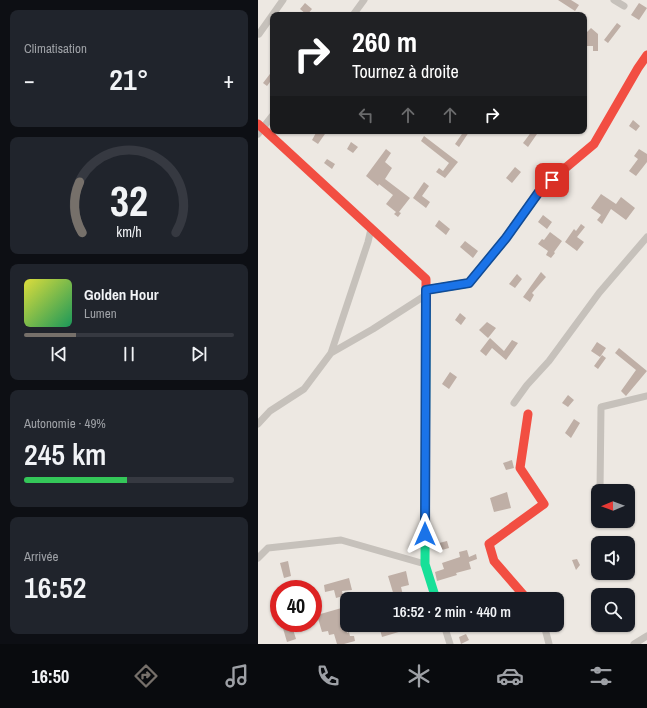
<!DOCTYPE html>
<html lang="fr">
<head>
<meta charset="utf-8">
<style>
	body { margin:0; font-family:"Archivo Narrow",sans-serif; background:#20242c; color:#f1f3f6; height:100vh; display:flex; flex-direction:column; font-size:15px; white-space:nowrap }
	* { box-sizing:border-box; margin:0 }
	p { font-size:13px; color:#9ea1a6 }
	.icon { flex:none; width:22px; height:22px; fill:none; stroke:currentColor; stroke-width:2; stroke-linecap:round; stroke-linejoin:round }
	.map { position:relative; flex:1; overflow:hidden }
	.panel { display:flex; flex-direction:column; gap:10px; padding:10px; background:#0d0f14; width:258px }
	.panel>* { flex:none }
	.top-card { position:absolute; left:12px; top:12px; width:317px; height:122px; border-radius:8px; box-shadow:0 1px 3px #0004; background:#202124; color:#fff; overflow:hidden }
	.needle { width:26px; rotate:269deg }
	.buttons { position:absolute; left:333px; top:484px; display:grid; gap:8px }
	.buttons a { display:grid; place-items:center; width:44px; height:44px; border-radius:8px; background:#171b24; box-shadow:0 1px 3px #0004; font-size:20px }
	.speed { position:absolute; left:12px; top:580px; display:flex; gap:8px; font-size:20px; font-weight:700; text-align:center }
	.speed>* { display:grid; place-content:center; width:52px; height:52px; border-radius:50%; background:#171b24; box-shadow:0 1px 3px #0004; line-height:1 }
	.speed .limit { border:6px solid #d22; background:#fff; color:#111 }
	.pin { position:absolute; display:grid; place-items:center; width:34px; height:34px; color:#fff; margin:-17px; border-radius:8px; box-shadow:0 2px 6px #0006 }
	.me { position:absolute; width:44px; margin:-22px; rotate:0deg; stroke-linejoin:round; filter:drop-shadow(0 0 3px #0008) }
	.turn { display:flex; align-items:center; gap:14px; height:84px; padding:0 16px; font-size:18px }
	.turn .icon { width:52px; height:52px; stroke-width:2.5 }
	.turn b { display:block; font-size:28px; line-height:34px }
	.lanes { display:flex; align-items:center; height:38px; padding:0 16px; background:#0003; justify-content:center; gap:20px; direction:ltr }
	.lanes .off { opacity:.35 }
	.big { font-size:30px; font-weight:600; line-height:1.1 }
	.panel .widget { flex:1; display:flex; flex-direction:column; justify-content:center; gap:6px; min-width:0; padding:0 14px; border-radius:8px; background:#20242c }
	.panel .dial { align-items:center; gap:0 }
	.dial svg { height:104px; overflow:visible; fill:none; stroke:#363941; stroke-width:7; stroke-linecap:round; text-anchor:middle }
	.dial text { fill:#f1f3f6; stroke:none }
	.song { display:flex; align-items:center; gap:12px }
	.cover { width:48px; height:48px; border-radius:6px; background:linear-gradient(135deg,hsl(60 70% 55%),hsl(150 70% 35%)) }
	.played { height:4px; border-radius:2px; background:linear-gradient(90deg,#76706a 25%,#363941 25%) }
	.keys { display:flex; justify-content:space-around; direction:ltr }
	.heat { display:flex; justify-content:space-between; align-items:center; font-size:22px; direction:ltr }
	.charge { height:6px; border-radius:3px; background:linear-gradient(90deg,#34c759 49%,#363941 0) }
	.trip { position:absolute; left:82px; top:592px; width:224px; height:40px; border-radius:8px; background:#171b24; box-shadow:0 1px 3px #0004; font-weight:600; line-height:40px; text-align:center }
	.tabs { display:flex; height:64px; justify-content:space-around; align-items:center; background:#090b0e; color:#9ea1a6 }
	.tabs .icon { width:28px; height:28px }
	.tabs .current { color:#76706a }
	.tabs b { font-size:18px; color:#f1f3f6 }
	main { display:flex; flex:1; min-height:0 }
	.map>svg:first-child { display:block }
</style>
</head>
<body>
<main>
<section class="panel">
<div class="widget"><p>Climatisation</p>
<div class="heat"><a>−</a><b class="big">21°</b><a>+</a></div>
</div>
<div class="widget dial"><svg viewBox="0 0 100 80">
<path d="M14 69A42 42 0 1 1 86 69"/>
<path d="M14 69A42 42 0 0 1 12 30" stroke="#76706a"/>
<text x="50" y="56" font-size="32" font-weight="700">32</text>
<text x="50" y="72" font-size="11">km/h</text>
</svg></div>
<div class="widget">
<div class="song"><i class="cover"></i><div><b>Golden Hour</b><p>Lumen</p></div></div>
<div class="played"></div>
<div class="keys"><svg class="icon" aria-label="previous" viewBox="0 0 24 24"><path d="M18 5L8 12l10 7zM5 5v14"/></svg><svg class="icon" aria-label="pause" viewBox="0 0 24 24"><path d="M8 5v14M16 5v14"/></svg><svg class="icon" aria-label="next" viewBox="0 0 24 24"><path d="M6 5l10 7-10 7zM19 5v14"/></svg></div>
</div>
<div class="widget"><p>Autonomie · 49%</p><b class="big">245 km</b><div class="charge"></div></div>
<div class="widget"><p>Arrivée</p><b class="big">16:52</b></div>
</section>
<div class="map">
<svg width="389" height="644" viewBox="0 0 389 644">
	<rect width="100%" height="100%" fill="#ede8e2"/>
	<path fill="#bfafa6" d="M300,0H313L321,5L317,11Z
		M47,3L54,9L49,15L42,9Z
		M381,3L389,8L381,20L373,15Z
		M359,23L363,26L350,43L346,40Z
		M333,28L340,34V51H335V46H326V35Z
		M15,70V78L9,86L5,83Z
		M375,120L382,126L378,131L371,126Z
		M59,131H69L60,144L54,140Z
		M206,131L211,132L201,147L197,144Z
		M274,131L279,134L270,147L265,143Z
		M166,136L200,162L187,178L178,172L181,168L185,171L191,163L163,141Z
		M93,142L100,147L95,153L89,149Z
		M128,149L133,153L127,162L134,168L127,179L152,198L141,212L143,213L140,217L136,214L138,212L128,204L135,195L121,184L120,186L108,176Z
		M381,149L389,154V162L378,176L371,171L380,159L376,156Z
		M69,159L77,164L74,169L66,163Z
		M257,167L263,172L254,183L248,178Z
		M166,182L171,186L164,196L172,202L168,208L155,198Z
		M343,194L358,204L363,197L377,208L368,220L353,209L344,224L339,220L343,215L333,208Z
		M285,215L294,222L289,229L280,222Z
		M181,220L192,229L188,235L177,226Z
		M323,224L327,227L319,237L326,242L319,251L307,242L316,229L318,231Z
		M292,232L304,241L296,252L297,253L293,258L288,255L290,251L280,244L284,239L286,240Z
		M207,241L220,251L215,258L202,247Z
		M283,272L288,277L274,293L276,295L272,302L265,297Z
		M259,274L264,279L257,288L251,284Z
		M202,313L208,318L203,325L197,320Z
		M229,322L238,328L230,338L221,330Z
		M232,338L246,351L254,340L260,343L248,360L234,348L228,356L222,351Z
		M339,342L348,348L342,357L333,351Z
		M361,348L389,371L368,396L363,391L378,370L357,353Z
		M344,355L348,358L340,369L336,366Z
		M192,372L199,377L191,389L184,384Z
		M310,395L316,400L310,407L304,403Z
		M316,419L322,423L313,438L307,433Z
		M254,460L256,468L248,470L245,463Z
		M249,492L253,508L236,512L232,498Z
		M189,541L191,548L184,550L181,543Z
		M209,550L211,557L218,554L219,559L211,562L213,569L198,573L199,575L179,581L177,572L186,569L184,563L202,557L201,552Z
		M319,559L322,565L318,570L314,560Z
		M30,561L33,576L26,578L22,563Z
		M148,571L151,585L143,587L146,599H137L130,576Z
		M91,578L94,590L84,591L85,596L78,598L76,590L67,592L66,585Z
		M87,607L89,613V633L91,632L92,636H96L97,641L86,644H79L76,634L71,635L70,631L64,632L59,615Z
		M33,623L38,639L29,642L24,625Z
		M125,625H143L144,631L124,637L121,626Z
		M208,634L211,640L203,644L201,637Z"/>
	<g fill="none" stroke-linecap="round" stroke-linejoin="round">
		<path stroke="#c6c1bb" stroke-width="7" d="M356,0L366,6
			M95,15L106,0
			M0,33L1,34L25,0
			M0,134L15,115
			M73,353L115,329L168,295
			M256,403L269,385L291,361L341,293L389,237
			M0,424L12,411L46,389L73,353L110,242L113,229
			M342,491L343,407L389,396
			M339,521L340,508
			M0,558L10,548L83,540L167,564
			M186,625L192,644
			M286,625L291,644
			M376,644L389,636"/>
		<path stroke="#16e098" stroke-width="9" d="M168,290L211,283L248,238L283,189L305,170
			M168,305L167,564L178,599"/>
		<path stroke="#f24e42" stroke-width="9" d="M0,124L168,279V305
			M305,170L336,144L380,68L389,55
			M269,599L236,561L231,544L286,504L262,468L270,414"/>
	</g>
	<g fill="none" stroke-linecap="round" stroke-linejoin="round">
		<defs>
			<path id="route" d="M167,534L168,290L211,283L248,238L283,189L294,180"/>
		</defs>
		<use href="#route" stroke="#114b97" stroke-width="10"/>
		<use href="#route" stroke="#1a73e8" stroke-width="7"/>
	</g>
</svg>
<div class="buttons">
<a><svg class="needle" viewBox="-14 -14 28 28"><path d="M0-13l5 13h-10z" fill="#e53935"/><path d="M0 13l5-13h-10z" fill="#9ea1a6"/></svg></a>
<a><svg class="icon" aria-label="sound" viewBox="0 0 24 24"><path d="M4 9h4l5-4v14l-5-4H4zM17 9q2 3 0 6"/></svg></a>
<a><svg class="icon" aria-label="search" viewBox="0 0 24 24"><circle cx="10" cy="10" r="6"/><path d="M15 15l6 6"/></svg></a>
</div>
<div class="speed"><div class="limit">40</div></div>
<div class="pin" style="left:294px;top:180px;background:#d93025"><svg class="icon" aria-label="arrive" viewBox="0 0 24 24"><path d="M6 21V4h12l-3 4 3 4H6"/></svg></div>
<svg class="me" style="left:167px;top:534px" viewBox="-20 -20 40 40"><path d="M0-17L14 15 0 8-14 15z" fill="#1a73e8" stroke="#fff" stroke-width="4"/></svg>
<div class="trip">16:52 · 2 min · 440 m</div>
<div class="top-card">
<div class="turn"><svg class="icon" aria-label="right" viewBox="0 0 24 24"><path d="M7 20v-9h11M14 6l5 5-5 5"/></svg><div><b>260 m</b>Tournez à droite</div></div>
<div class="lanes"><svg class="icon off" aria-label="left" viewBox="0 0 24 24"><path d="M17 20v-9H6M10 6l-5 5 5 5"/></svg><svg class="icon off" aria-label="ahead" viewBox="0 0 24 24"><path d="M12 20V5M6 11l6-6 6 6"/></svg><svg class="icon off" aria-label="ahead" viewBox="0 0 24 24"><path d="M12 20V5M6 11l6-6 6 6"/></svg><svg class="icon" aria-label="right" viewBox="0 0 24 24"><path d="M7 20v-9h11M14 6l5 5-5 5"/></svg></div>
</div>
</div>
</main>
<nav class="tabs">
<b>16:50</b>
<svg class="icon current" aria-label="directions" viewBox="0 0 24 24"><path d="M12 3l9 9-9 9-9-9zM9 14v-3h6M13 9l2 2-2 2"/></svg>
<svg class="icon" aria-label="music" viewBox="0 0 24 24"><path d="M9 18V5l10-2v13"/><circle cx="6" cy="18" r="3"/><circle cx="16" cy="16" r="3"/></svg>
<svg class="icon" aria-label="phone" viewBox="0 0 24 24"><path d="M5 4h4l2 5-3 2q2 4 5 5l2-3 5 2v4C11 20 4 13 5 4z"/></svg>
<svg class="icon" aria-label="climate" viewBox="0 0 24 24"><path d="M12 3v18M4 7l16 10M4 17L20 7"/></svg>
<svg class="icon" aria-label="car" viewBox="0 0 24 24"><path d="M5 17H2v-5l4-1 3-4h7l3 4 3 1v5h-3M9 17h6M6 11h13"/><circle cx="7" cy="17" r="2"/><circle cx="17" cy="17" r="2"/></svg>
<svg class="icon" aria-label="filters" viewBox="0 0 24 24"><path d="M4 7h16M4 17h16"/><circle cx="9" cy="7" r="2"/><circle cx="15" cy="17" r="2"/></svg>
</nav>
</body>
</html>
